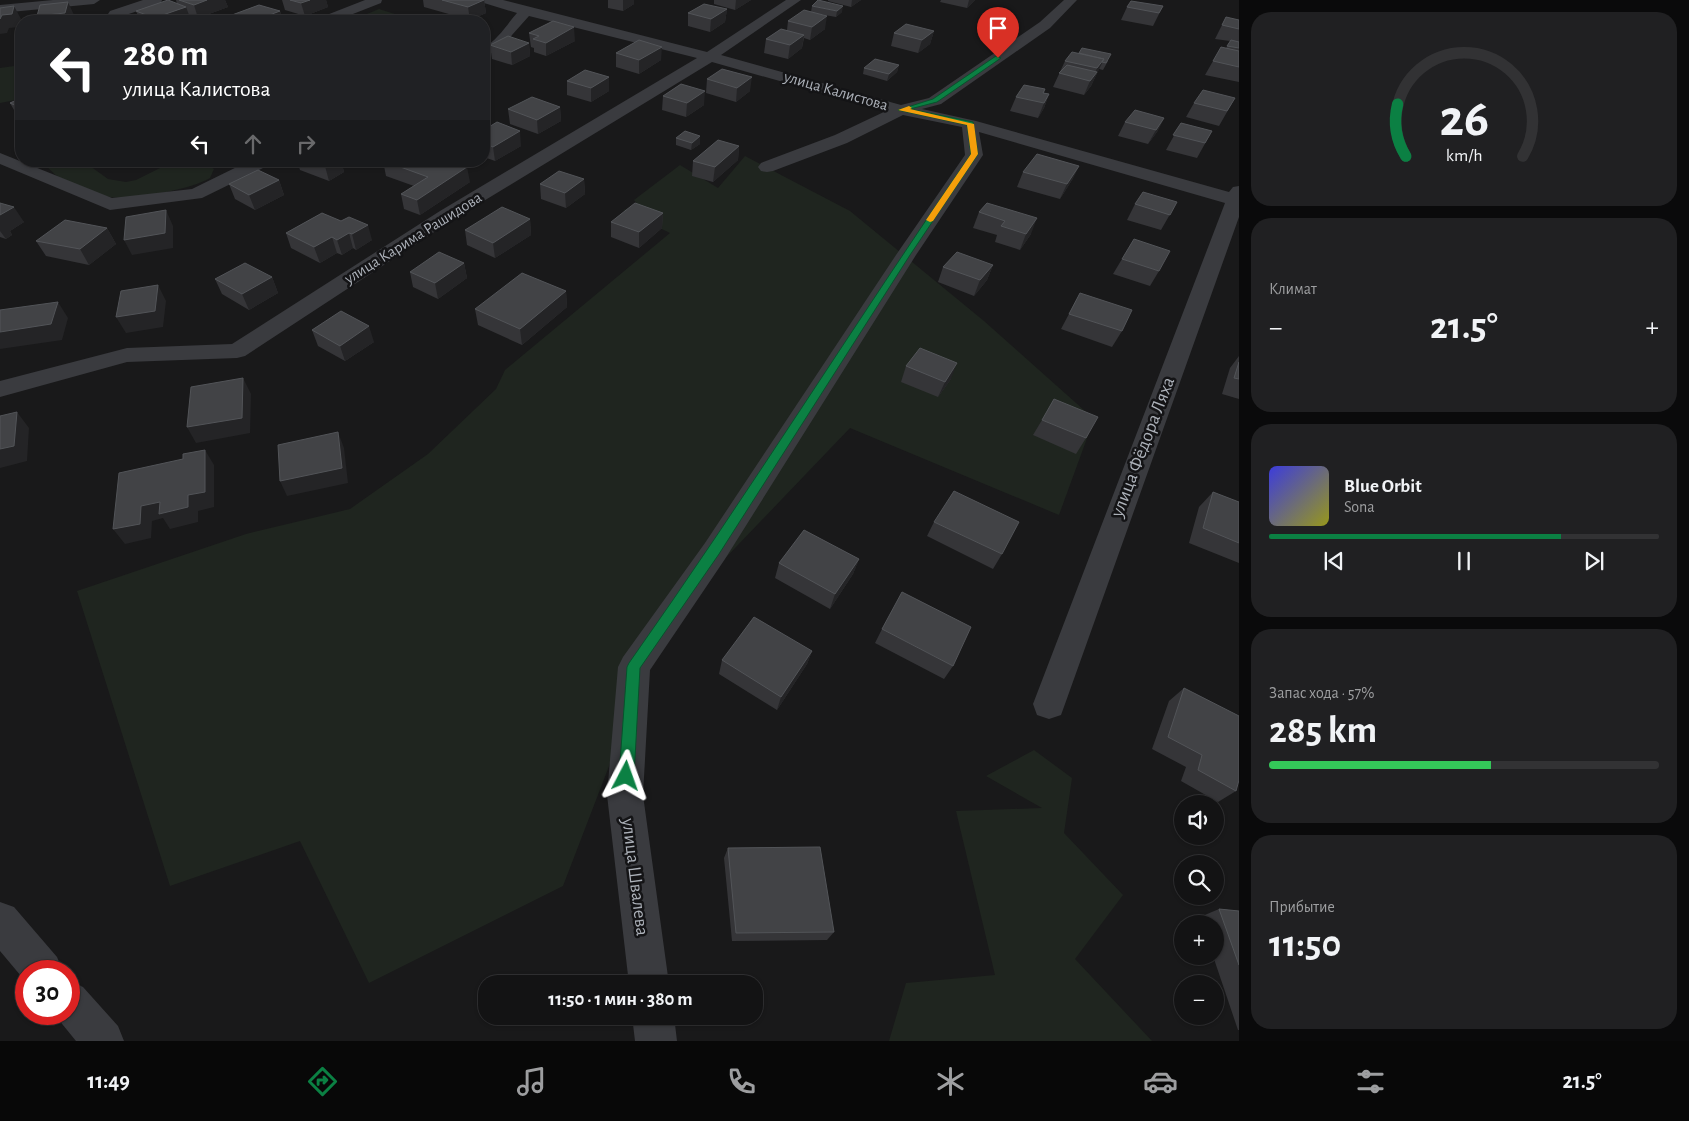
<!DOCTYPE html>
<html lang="ru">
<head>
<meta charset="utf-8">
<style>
	body { margin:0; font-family:"Alegreya Sans",sans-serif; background:#202022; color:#f1f3f6; height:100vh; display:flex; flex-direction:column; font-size:19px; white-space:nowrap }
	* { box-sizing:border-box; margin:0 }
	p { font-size:16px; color:#9d9ea0 }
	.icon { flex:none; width:28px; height:28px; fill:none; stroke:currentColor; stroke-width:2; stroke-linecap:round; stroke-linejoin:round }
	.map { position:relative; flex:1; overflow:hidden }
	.drawer { display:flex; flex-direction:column; gap:12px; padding:12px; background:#0a0a0b; width:450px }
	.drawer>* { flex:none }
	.hud { position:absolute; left:15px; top:15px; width:475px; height:152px; border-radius:20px; box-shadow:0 1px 4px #0004,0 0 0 1px #323234; background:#202124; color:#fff; overflow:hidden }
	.controls { position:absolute; left:1174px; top:795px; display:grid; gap:10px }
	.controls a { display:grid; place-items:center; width:50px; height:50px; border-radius:50%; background:#131314; box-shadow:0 1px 4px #0004,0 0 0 1px #323234; font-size:25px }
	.speed { position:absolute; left:15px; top:960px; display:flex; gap:10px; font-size:25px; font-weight:700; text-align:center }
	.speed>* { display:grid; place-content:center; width:65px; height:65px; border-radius:50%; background:#131314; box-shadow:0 1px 4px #0004,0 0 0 1px #323234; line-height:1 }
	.speed .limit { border:8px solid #d22; background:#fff; color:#111 }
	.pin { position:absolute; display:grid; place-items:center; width:42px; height:42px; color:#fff; margin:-51px -21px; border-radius:50% 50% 50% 0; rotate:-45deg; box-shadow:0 0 5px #0007 }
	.pin .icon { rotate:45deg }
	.me { position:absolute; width:55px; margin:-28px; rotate:4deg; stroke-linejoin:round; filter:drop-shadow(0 0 4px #0008) }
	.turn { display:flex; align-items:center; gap:18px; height:105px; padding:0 25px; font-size:22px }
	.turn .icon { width:65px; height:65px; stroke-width:2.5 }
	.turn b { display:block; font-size:35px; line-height:42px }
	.lanes { display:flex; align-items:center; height:48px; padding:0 25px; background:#0003; justify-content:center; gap:25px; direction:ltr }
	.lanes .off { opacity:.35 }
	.big { font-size:38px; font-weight:700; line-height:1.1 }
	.drawer .widget { flex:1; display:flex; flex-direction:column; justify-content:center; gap:8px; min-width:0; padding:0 18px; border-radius:20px; background:#202022 }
	.drawer .dial { align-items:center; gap:0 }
	.dial svg { height:130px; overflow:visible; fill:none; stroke:#323234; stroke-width:7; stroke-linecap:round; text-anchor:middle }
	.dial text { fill:#f1f3f6; stroke:none }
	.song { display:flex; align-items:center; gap:15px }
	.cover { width:60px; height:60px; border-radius:8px; background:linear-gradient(135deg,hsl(240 70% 55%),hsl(60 70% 35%)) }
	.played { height:5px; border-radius:2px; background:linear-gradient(90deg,#0b8043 75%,#323234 75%) }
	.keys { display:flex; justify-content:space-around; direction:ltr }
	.heat { display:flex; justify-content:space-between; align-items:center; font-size:28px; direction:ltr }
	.charge { height:8px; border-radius:4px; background:linear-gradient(90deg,#34c759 57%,#323234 0) }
	.trip { position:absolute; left:478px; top:975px; width:285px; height:50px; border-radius:20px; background:#131314; box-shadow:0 1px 4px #0004,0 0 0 1px #323234; font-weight:700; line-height:50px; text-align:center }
	.tab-bar { display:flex; height:80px; justify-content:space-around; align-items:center; background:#080808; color:#9d9ea0 }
	.tab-bar .icon { width:35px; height:35px }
	.tab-bar .on { color:#0b8043 }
	.tab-bar b { font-size:22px; color:#f1f3f6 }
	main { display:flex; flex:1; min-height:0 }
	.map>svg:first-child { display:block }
</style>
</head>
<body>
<main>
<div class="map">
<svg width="1239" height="1041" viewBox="0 0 1239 1041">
	<rect width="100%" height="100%" fill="#19191a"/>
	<path fill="#1f251f" d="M379,9L417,21H350Z
		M21,65V99L0,103V68Z
		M745,156L850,211L984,321L1094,419L1059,515L850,428L647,640L644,675L563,886L369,983L300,841L170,886L77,591L246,534L350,509L428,454L496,389L505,370L670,233L623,210L638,205L634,200L680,165L718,188Z
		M44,161H83L108,179L126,182L136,180L174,161H202L214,169L210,178C190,190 132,200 109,197C90,194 52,180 44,161Z
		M1034,750L1072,778L1064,833L1123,895L1075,959L1152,1041H889L906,983L995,975L956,811L1042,808L986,776Z"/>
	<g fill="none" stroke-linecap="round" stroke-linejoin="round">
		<path fill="#3a3b3f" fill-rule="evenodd" d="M53,0H100L94,4L0,13V5Z
			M143,0H162L161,3L120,17L115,18L108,14L110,11Z
			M365,0H382L381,3L335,21H317L319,18Z
			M483,0H503L707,52L786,0H801L721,55L901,105L929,98L1040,22L1064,0H1077L1050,28L941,104L922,109L976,121L1229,192L1233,187L1239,186V217L1065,704L1061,715L1049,719L1037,715L1033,704L1225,203L979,132L983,155L916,255L725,559L650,670L643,795L669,984H629L607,795L618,667L623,657L705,543L896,255L965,155L962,127L903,115L847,143L773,171L767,172L761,171L758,167L761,163L835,135L886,111L712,62L454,219L245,356L237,358L127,362L0,397V381L127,348L232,344L440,211L697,58L529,16L512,35L504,48L484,56V47C498,40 507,24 517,13L484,3Z
			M0,153L112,198L192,189L249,161H272L269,165L202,198L110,210L0,164Z
			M0,902L14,907L57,957L63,971H26V982L0,951Z
			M69,981L83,987L118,1026L124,1041H76L54,1014H69Z
			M632,1016H674L677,1041H635Z"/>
	</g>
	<path fill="#353538" d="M176,0H225L228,7L198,18L189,14L191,20L186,21H140L136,11L177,4Z
		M282,0H326L328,7L305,16L285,10Z
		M423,0H484L486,13L470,20L424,7Z
		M608,0H634V4L623,11L608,8Z
		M714,0H751L735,10L714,4Z
		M828,0H861L851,7L828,1Z
		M941,0H975L967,8L940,2Z
		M812,6L842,12L836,17L819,14L825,29L810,40L804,38L802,48L788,59L764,53L766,39L787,30L788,21L811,12Z
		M1163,6L1153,26L1121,20L1127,7Z
		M727,9L725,22L710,32L688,26V13Z
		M280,11L283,21H234L232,15Z
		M1226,17L1239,20V82L1205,75L1213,61L1226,48L1230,41L1215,39Z
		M934,31L930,44L918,53L891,46L894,33Z
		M529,33L575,41L546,56L534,52V48L531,47Z
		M529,43L530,56L512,65L492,59L490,45Z
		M616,53L661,60L639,74L616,67Z
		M1079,53L1108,61L1103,70L1099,69L1091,86L1084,95L1053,87L1065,61Z
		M899,65L897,72L887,81L863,74L864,68Z
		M609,77V91L591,102L567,95V81Z
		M707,79L750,91L736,102L706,93Z
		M1045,89L1044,93L1049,94L1044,108L1038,118L1010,111L1016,97Z
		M663,96L704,105L686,117L662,110Z
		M21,98V119L18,117L10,103Z
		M1235,98L1219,126L1186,117L1194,103Z
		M560,107L561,121L538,134L510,124L508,109Z
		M1164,118L1157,132L1148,144L1118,136L1125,122Z
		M1181,123L1212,131L1197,158L1166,150Z
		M484,130L521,146L495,161L484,157Z
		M700,136V144L691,150L676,145V138Z
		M739,146L738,160L713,182L692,176L693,161Z
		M297,161H354L343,168L344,172L329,181L300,170Z
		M383,161L470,182L420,215L404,209L401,194L414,186L386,176Z
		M1079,166L1072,180L1060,199L1017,187L1023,172Z
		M584,179L585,194L566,208L541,199L540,184Z
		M279,180L284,195L255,210L235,199L229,184Z
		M1177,202L1161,230L1127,220L1135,204Z
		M0,203L24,222L10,231L12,235L6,239L0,237Z
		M987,203L1031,234L1020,250L995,242L997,235L973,228L979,212Z
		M322,213L372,240L356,250L353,248L342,255L337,253L320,263L291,248L286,233Z
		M663,213L662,228L639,248L611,237V222Z
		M530,219L531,235L495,258L467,245L465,230Z
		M107,228L116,244L89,265L46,256L36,241Z
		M1122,259L1159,271L1150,286L1113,274Z
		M464,263L467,278L438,299L413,287L410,272Z
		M993,265L987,280L974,296L938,282L943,267Z
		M272,277L278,293L249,310L222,294L215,279Z
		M566,291L567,307L522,345L478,325L475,309Z
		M1080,293L1122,331L1112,347L1061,329Z
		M312,330L374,342L345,361L318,346Z
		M1239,356V399L1222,394L1230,368Z
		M906,366L951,379L938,397L901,382Z
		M1042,420L1086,438L1076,454L1033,435Z
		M1213,492L1239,502V563L1189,543L1199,507Z
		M934,522L1002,554L993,569L927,536Z
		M859,559L853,574L830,609L775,578L779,563Z
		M882,629L953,666L944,679L875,643Z
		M812,651L807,664L777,710L719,674L722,660Z
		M1184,688L1236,791L1218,802L1181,781L1186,767L1152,749L1169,701Z
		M728,848L834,932L827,940L732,941L724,858Z
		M1219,909L1239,911V1030H1238L1213,956H1215V924H1202L1200,917Z"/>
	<path fill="#242426" d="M207,0H225L228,7L198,18L194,5Z
		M310,0H326L328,7L305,16L301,3Z
		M484,0L486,13L470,20L468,7Z
		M623,0H634V4L623,11Z
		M736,0H751L735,10Z
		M852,0H861L851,7Z
		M969,0H975L967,8Z
		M68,2L74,15L73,21H39L37,16Z
		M14,6L21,19L19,27L9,28L7,33L0,34V19L2,15Z
		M843,6L842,12L836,17L837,11Z
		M186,7L191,20L186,21H156L154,18Z
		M727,9L725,22L710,32L711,19Z
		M280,11L283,21H254Z
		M827,16L825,29L810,40L812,27Z
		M574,27L575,41L546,56V43Z
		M934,31L930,44L918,53L922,40Z
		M804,35L802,48L788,59L790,45Z
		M529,43L530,56L512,65L511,52Z
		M662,47L661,60L639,74V60Z
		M1104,59L1091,86L1084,95L1090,81L1093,77L1097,68Z
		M899,65L897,72L887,81L889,74Z
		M484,69H485L487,82L484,84Z
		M609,77V91L591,102V88Z
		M752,77L750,91L736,102L737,88Z
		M705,91L704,105L686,117L687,103Z
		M1049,94L1044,108L1038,118L1044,103Z
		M560,107L561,121L538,134L537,120Z
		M1164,118L1157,132L1148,144L1156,130Z
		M520,131L521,146L495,161L493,147Z
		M700,136V144L691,150L692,143Z
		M739,146L738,160L713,182L715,167Z
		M333,161H354L343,168L344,172L329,181L325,166Z
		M1079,166L1072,180L1060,199L1067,184Z
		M467,167L470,182L420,215L417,200Z
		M584,179L585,194L566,208L565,193Z
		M279,180L284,195L255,210L249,195Z
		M14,207L24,222L10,231L12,235L6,239L0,231V215Z
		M166,210L173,226V248L132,255L124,240Z
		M663,213L662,228L639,248V232Z
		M1037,218L1031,234L1020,250L1026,234Z
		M530,219L531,235L495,258L493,243Z
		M368,225L372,240L356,250L352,234Z
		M107,228L116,244L89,265L80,249Z
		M349,233L353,248L342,255L337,240Z
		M332,237L337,253L320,263L314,247Z
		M464,263L467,278L438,299L435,283Z
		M993,265L987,280L974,296L980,280Z
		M272,277L278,293L249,310L242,294Z
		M158,285L166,301L163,327L126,333L116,317Z
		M566,291L567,307L522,345L520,329Z
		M58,302L68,318L62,340L0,349V332Z
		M369,326L374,342L345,361L340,346Z
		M957,363L951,379L938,397L945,382Z
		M243,378L251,394L250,433L196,443L187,427Z
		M17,412L29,428L27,461L0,468V449Z
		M338,432L344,448L348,483L287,496L280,481Z
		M205,450L214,465V507L198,511V522L170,529L163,518L152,521L151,538L125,544L113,529L141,506L188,495Z
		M859,559L853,574L830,609L835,594Z
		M812,651L807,664L777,710L781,697Z"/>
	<path fill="#424346" stroke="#525458" d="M168,0L186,7L154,18L136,11Z
		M179,0H207L194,5Z
		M290,0H310L301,3Z
		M442,0H484L468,7Z
		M818,0L843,6L837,11L812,6Z
		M1131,1L1163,6L1159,13L1127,7Z
		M68,2L65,13L37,16L40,5Z
		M704,4L727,9L711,19L688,13Z
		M259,5L280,11L254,21H251L232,15Z
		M14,6L12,14L2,15L0,19V8Z
		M804,10L827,16L812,27L788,21Z
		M1226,17L1239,20V29L1222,25Z
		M328,19L336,21H322Z
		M553,21L574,27L546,43L533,39L539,36L529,33Z
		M906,24L934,31L922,40L894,33Z
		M781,29L804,35L790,45L766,39Z
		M508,36L529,43L511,52L490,45Z
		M639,40L662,47L639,60L616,53Z
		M1231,40L1239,42V48L1227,46Z
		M1221,47L1239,51V67L1213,61Z
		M1082,48L1111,54L1106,63L1102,62L1104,59L1079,53Z
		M1072,52L1104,59L1097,68L1065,61Z
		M875,59L899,65L889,74L864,68Z
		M1067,65L1097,72L1090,81L1059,73Z
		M722,69L752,77L737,88L707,79Z
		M585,70L609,77L591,88L567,81Z
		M681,84L705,91L687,103L663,96Z
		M1024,85L1045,89L1043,93L1049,94L1044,103L1016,97Z
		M1203,90L1235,98L1227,111L1194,103Z
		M532,97L560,107L537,120L508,109Z
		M21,98V108L10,103Z
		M1135,110L1164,118L1156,130L1125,122Z
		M497,122L520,131L493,147L484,143V130Z
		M1181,123L1212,131L1205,143L1173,135Z
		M685,131L700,136L692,143L676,138Z
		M718,140L739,146L715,167L693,161Z
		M1037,154L1079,166L1067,184L1023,172Z
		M312,161H333L325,166Z
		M384,161H450L467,167L417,200L401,194L428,177Z
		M258,170L279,180L249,195L229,184Z
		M559,171L584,179L565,193L540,184Z
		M1143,192L1177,202L1170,215L1135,204Z
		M0,203L14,207L0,215Z
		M635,203L663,213L639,232L611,222Z
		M987,203L1037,218L1026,234L1001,226L1005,221L979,212Z
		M502,207L530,219L493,243L465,230Z
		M166,210L165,233L124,240L126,217Z
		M322,213L341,221L349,217L368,225L352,234L349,233L337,240L332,237L314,247L286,233Z
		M65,220L107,228L80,249L36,241Z
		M1134,239L1170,251L1159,271L1122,259Z
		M439,252L464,263L435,283L410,272Z
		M957,252L993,265L980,280L943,267Z
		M245,263L272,277L242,294L215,279Z
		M522,273L566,291L520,329L475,309Z
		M158,285L155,311L116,317L121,291Z
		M1080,293L1132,310L1122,331L1069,314Z
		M58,302L51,324L0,332V310Z
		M341,311L369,326L340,346L312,330Z
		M920,348L957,363L945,382L906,366Z
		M1239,362V379L1234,378Z
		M243,378L242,418L187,427L191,387Z
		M1054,399L1098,417L1086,438L1042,420Z
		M17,412L14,446L0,449V416Z
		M338,432L342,468L280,481L278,445Z
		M205,450V492L188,495V507L159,514L160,502L141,506L140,524L113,529L119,473L183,459V454Z
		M954,491L1019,522L1002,554L934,522Z
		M1213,492L1239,502V543L1203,528Z
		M804,530L859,559L835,594L779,563Z
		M902,592L971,627L953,666L882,629Z
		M754,617L812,651L781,697L722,660Z
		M1184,688L1239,716V780L1236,791L1198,770L1202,755L1168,737Z
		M820,847L834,932L736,933L728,848Z
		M1219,909L1239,911V965Z"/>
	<path fill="#0b8043" stroke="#07532c" d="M996,56L1001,58L937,102L910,109L973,122L978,154L910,255L719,554L640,668L634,776L631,781L626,783L621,781L619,776L627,667L629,663C747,496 855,323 971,154L967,125L898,110L933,99Z"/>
	<path fill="#f59e0b" d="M909,106L912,108L910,109L974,124L978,154L933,221L930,222L926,220L971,154L967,125L898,110Z"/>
	<g text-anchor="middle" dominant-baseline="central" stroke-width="5" stroke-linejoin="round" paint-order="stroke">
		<g font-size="16" fill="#acb1b9" stroke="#141416">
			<text transform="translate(836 91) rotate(16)">улица Калистова</text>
			<text transform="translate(413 238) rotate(-32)">улица Карима Рашидова</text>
		</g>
		<g font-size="19" fill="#acb1b9" stroke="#141416">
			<text transform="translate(1143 447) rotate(-69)">улица Фёдора Ляха</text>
			<text transform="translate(635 877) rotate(83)">улица Швалева</text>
		</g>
	</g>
</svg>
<div class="controls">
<a><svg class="icon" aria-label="sound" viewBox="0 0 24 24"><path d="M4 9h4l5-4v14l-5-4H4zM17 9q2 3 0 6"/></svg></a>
<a><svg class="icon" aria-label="search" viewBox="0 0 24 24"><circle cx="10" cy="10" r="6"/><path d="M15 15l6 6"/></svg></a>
<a>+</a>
<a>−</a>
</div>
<div class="speed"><div class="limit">30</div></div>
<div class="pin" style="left:998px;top:58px;background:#d93025"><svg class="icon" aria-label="arrive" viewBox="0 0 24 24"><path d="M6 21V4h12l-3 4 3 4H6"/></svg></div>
<svg class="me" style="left:626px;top:776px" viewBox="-20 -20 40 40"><path d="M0-17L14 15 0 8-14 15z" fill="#0b8043" stroke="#fff" stroke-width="4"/></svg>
<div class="trip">11:50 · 1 мин · 380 m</div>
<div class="hud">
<div class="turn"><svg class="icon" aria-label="left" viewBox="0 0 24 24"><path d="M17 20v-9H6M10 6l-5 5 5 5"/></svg><div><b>280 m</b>улица Калистова</div></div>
<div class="lanes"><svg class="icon" aria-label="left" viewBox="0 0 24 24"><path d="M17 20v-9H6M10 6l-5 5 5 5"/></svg><svg class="icon off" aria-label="ahead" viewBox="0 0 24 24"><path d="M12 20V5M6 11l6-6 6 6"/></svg><svg class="icon off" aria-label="right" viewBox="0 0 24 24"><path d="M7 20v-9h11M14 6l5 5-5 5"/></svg></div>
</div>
</div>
<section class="drawer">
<div class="widget dial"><svg viewBox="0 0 100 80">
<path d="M14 69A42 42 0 1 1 86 69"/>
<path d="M14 69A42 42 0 0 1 9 37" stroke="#0b8043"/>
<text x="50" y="56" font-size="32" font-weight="700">26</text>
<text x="50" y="72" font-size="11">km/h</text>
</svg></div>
<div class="widget"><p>Климат</p>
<div class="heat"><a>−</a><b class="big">21.5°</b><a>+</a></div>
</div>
<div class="widget">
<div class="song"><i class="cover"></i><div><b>Blue Orbit</b><p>Sona</p></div></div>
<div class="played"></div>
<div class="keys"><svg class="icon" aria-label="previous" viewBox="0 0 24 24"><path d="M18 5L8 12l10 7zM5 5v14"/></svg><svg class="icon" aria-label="pause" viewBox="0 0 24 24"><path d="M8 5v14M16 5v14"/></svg><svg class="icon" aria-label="next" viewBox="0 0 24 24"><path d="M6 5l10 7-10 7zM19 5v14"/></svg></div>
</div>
<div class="widget"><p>Запас хода · 57%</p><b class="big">285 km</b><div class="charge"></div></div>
<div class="widget"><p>Прибытие</p><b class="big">11:50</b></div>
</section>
</main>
<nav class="tab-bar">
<b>11:49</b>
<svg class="icon on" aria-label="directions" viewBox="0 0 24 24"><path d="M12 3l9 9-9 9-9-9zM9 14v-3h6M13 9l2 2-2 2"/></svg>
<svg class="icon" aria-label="music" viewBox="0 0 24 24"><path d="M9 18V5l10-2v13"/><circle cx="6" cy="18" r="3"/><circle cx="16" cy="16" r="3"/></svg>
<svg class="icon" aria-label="phone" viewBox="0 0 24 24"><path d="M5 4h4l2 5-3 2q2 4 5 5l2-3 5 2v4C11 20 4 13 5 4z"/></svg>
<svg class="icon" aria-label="climate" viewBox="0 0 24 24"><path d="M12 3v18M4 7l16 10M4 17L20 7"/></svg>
<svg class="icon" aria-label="car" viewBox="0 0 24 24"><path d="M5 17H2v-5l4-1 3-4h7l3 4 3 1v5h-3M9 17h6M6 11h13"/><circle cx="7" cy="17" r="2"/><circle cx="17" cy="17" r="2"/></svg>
<svg class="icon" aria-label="filters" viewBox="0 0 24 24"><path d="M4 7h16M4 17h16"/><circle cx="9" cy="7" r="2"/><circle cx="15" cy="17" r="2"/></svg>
<b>21.5°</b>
</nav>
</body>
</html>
